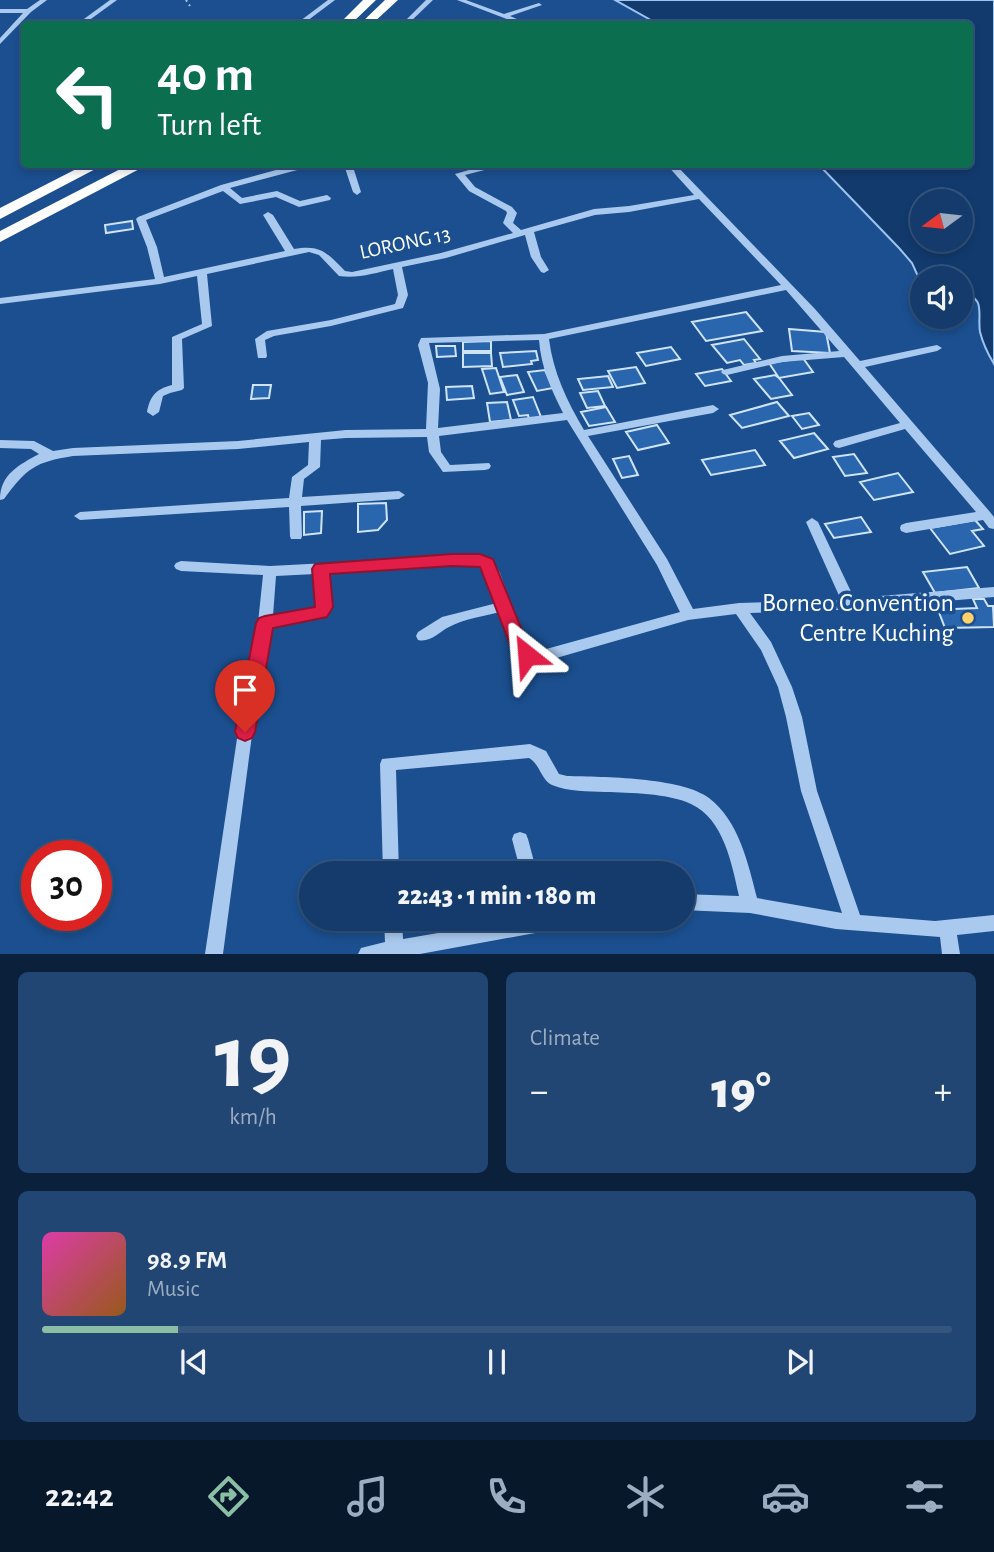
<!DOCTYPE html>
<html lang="en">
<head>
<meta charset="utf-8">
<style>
	body { margin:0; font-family:"Alegreya Sans",sans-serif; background:#214673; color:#f1f3f6; height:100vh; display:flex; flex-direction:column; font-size:26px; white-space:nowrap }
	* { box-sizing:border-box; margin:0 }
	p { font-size:23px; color:#9dadc1 }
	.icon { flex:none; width:38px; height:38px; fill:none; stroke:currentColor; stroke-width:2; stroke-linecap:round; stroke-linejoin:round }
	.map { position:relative; height:954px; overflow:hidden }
	.drawer { display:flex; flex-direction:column; gap:18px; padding:18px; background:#0b203b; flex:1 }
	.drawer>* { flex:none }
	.guide { position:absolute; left:21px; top:21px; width:952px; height:147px; border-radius:7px; box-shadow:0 4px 10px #0003,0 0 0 2px #33557e; background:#0b6e4f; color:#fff; overflow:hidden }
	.needle { width:46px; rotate:255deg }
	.tools { position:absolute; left:910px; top:189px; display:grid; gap:14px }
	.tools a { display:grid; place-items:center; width:63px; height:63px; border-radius:50%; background:#143b6b; box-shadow:0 4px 10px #0003,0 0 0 2px #33557e; font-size:35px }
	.speed { position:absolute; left:21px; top:840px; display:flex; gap:14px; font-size:35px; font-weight:700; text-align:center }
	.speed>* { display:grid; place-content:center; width:91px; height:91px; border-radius:50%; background:#143b6b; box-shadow:0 4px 10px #0003,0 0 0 2px #33557e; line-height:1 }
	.speed .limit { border:10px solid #d22; background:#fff; color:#111 }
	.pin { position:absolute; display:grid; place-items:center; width:60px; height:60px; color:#fff; margin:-72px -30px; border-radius:50% 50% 50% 0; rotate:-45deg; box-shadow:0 0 7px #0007 }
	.pin .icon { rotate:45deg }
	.me { position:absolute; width:77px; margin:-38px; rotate:332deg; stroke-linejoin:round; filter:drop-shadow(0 0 5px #0008) }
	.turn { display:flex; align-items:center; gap:24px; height:147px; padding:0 21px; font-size:32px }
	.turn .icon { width:91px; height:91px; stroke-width:2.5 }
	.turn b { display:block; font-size:49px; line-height:60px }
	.big { font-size:52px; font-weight:800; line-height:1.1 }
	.drawer .card { flex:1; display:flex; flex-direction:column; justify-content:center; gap:10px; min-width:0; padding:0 24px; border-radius:10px; background:#214673 }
	.drawer .dial { align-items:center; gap:0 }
	.dial b { font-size:91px; line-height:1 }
	.song { display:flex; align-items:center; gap:21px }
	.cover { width:84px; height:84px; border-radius:10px; background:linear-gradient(135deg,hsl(320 70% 55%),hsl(30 70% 35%)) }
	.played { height:7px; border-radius:4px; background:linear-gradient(90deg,#8abfa5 15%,#33557e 15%) }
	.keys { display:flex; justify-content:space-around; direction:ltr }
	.heat { display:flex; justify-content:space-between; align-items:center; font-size:38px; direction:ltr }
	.drawer .tiles { flex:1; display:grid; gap:18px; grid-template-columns:1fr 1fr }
	.card:last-child { grid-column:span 2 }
	.trip { position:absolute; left:299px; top:861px; width:396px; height:70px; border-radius:35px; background:#143b6b; box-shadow:0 4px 10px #0003,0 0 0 2px #33557e; font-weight:800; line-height:70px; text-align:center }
	.tabs { display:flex; height:112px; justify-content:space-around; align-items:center; background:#08182b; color:#9dadc1 }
	.tabs .icon { width:49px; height:49px }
	.tabs .on { color:#8abfa5 }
	.tabs b { font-size:32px; color:#f1f3f6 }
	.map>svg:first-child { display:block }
</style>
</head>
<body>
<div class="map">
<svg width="994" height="954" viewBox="0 0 994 954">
	<rect width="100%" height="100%" fill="#1b4f8f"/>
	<path fill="#123a6d" stroke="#9cc4f0" stroke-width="2" fill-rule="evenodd" d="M615,0H994V364C988,354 983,344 980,332C977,314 987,297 961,293V278H922V285L912,263L899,248L819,165L970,164V24H658ZM922,201H961V240H922Z"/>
	<path fill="#2a66ad" stroke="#cfe3fa" stroke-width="2" d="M132,221L133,229L106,233L105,225Z
		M746,312L762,331L706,341L692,322Z
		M789,329L826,332L830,353L792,351Z
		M744,339L760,359L754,360L756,363L744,365L740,360L727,363L712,345Z
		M491,341V351H463V342Z
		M436,346H455L456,356L437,357Z
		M671,347L680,359L646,366L637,353Z
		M536,351L538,360L531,361L532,364L503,367L500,353Z
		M463,353H491L492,366L463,367Z
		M803,358L813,372L779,378L769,363Z
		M636,367L645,383L617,388L608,371Z
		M496,368L504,392L490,394L482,369Z
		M722,369L731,381L705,386L696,374Z
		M545,370L553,388L537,391L528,372Z
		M517,375L524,392L507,395L500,377Z
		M775,375L779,378L792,395L771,399L754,379Z
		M608,376L613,387L583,390L578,379Z
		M253,385H271L269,398L251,399Z
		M472,386L474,398L447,400L446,387Z
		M598,391L605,406L587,408L580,393Z
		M533,397L541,417L529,419L528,415L519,416L513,400Z
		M507,402L511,420L490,422L487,403Z
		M777,402L789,416L742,428L730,415Z
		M606,407L615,422L589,426L581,412Z
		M809,413L819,425L802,429L792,416Z
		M657,425L669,443L638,450L626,432Z
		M814,433L828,449L794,458L780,441Z
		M755,450L765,465L711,475L702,460Z
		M854,454L867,473L845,476L833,457Z
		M629,456L638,475L622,478L613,459Z
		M898,473L913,492L874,500L860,482Z
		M386,503L387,520L378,530L358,532V504Z
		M322,511L321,533L304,535V512Z
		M861,517L871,532L834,538L825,524Z
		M975,520L983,529L972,531L984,546L950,554L930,528Z
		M967,567L979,588L935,593L923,572Z
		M973,599H984L988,606H993L994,627L945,628L935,602H951L954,609L977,608Z"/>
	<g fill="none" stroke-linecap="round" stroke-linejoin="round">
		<path stroke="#a9c9ee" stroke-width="2" stroke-dasharray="2 3.5" stroke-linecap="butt" d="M186,0L190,6"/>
		<path fill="#a9c9ee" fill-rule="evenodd" d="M40,0H47L31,12L0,44V38L23,13H0V9H27Z
			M110,0H117L84,24H77Z
			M328,0H335L303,24H296Z
			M426,0H433L408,24H402Z
			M457,0H466L504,14L539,3L542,5L510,16L528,24H520Z
			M354,164H374L354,170L361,192L357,195L353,192L345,168Z
			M490,164H508L465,175L475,187L512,207L517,213L513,223L521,230L594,209L629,206L694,195L666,164H675L815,309L860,361L937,345L942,348L937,351L865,367L990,512L994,517V529L989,528L983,520L906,533L901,531L900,528L901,525L906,523L976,512L905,429L839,448L835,447L833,444L835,441L900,423L844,357L782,362L727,375L723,374L721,372L723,370L782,356L839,351L786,290L549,339C553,372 567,401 584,430L713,405L719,409L713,413L588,436L667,559L693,609L739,603L841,600L806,522L812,518L818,522L854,598L994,587V597L838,610L750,613L771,642L792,687L802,717L817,791L860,915L935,921L994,915V931L957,935L960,954H942L940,937L836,929L750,913L682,910V894L739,896C732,865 724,819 691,804C668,793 630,793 605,792C588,791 569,792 552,785C541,780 540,764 529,758L396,770L399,873H383L380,764L382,759L530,744L546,751L559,774L567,776C603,777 681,777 709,798C739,821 748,863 757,898L842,913L801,791L786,717L778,687L761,650L736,614L688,620L539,663L522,659L515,653L500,612C484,616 464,619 449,627C439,632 430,643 418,640L416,636L418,632L442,617L497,603C492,590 489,573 479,565L328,573L331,607L325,616L271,627L256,705L223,954H205L242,705L258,623L263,575L181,571L176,569L174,566L176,563L181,561L270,566L480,555L492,560L500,573L526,646L531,650L539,651L680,612L678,608L657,565L567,420L439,436L441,452L450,465L489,463L491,466L489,469L485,470L443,472L429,452L427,437L346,438L321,440L320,467L304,479L302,497L399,491L405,495L399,499L301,506L302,536L301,539H291L290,536L289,507L80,520L74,516L80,512L289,498L292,477L308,465L309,442L238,449L73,456C35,462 27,468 4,499L0,500C0,474 19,465 39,454L31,449L0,448V440L34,441L53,451L73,448L238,441L346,430L426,429L428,383L418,345L421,338L544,334L781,285L699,199L629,212L595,215L534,232L541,257L549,270L544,273L541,272L531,257L525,235L446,258L402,267L408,295L403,308L331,326L274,336L265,340L267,356L266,358H258L255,339L267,331L331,320L395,304L398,295L393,269C375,273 357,279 339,276L319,255L309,252L207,274L212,326L182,339L184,388L182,390L170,393L163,396L159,412L153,416L147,412C150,396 156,389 172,385V337L202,324L197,276L160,284L0,304V298L155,279L147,247L136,219L138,217L221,185L298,164L301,165V169L230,188L242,198L277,191L300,201L327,195L331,198L330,200L299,207L276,197L240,204L223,191L146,220L157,247L164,277L285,251L263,215L268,212L273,215L294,249C321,244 327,253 345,271L352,272L441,253L513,233L503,223L507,213L506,211L469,191L455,174ZM539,340C541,367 551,389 563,413L438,428L440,389L429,343ZM315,574L316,608L273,616L276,576Z
			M520,832L526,834L528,839L537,873H521L512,839L514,834Z
			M384,919H402L403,939L521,919H577L574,925L568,927L420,954H358L361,948L385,942Z"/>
		<path fill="#fff" fill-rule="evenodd" d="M363,0H376L351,24H339Z
			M385,0H398L372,24H360Z
			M86,164H105L0,219V208Z
			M130,164H149L0,242V231Z"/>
	</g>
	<path fill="#e11d48" stroke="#92132f" stroke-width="2" d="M452,554H480L493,559L528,645L536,655L533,660L527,662L514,655L480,567L452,566L330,574L333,607L327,617L273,628L255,732L252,738L245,741L238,738L235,732L256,623L259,618L265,616L315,607L312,569L315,564Z"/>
	<circle fill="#ffd166" stroke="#1b4f8f" stroke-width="2.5" cx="968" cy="618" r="7"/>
	<g text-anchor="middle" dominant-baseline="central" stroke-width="7" stroke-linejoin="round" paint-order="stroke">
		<g font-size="21" fill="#fff" stroke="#1b4f8f">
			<text transform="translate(405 243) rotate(-12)">LORONG 13</text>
		</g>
		<g font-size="26" fill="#fff" stroke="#1b4f8f" text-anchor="end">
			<text x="954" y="603">Borneo Convention<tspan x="954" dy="30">Centre Kuching</tspan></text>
		</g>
	</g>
</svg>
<div class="tools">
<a><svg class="needle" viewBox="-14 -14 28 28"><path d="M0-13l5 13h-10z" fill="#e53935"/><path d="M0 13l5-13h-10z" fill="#9dadc1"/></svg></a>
<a><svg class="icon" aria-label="sound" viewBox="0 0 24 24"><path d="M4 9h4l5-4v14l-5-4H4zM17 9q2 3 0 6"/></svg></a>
</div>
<div class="speed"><div class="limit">30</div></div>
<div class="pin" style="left:245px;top:732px;background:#d93025"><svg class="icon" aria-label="arrive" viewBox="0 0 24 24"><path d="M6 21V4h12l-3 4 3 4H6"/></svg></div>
<svg class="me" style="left:527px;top:655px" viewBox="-20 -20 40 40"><path d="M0-17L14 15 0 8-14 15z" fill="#e11d48" stroke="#fff" stroke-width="4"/></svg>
<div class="trip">22:43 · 1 min · 180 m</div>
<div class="guide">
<div class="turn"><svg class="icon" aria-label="left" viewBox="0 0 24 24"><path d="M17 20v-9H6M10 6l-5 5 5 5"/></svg><div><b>40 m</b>Turn left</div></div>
</div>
</div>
<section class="drawer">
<div class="tiles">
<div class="card dial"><b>19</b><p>km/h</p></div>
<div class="card"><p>Climate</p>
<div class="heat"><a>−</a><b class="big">19°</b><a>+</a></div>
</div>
<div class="card">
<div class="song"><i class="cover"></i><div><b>98.9 FM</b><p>Music</p></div></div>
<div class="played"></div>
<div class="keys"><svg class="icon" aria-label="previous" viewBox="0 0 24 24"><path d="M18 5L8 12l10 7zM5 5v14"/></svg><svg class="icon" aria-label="pause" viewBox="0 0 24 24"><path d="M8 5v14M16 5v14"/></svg><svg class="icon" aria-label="next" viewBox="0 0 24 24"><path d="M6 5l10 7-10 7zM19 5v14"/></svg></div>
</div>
</div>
</section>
<nav class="tabs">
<b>22:42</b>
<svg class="icon on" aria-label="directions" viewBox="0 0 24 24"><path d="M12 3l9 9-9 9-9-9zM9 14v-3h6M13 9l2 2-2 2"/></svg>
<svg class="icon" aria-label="music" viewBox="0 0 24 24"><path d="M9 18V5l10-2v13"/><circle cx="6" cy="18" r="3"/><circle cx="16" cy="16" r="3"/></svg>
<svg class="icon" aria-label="phone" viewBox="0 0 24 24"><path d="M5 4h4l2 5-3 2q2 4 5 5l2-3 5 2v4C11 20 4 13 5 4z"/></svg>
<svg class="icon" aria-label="climate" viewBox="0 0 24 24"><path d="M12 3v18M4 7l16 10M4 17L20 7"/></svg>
<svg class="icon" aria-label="car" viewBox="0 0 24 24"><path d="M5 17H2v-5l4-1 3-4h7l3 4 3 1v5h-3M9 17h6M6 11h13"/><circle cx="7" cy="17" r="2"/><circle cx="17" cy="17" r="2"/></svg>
<svg class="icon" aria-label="filters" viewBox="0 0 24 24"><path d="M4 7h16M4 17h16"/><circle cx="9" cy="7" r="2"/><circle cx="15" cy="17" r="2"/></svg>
</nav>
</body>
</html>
